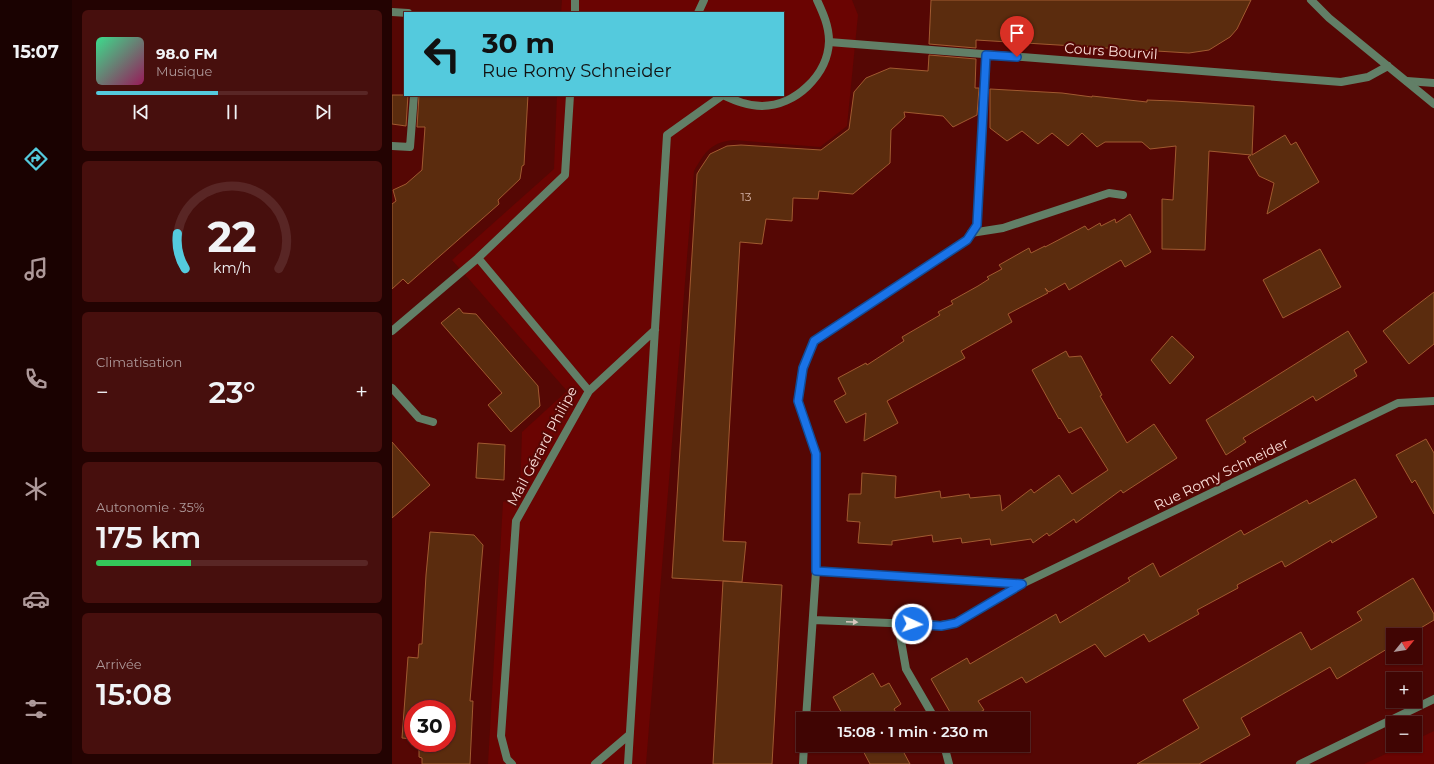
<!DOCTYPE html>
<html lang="fr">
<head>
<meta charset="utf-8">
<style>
	body { margin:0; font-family:Montserrat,sans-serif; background:#470f0d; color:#f1f3f6; height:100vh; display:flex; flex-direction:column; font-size:15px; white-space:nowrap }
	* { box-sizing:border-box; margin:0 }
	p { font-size:13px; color:#ae999a }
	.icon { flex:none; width:22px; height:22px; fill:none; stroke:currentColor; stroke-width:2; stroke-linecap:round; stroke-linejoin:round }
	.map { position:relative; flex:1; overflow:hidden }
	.sheet { display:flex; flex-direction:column; gap:10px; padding:10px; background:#230302; width:320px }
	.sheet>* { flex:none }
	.banner { position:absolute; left:12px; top:12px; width:380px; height:84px; border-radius:0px; box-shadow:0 1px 3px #0004,0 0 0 1px #592625; background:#54cadd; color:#111; overflow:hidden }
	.needle { width:26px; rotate:60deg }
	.fabs { position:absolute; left:994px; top:628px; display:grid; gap:8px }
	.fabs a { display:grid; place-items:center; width:36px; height:36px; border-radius:0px; background:#400503; box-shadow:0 1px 3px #0004,0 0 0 1px #592625; font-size:20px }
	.speed { position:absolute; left:12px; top:700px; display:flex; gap:8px; font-size:20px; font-weight:700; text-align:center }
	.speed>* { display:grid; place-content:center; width:52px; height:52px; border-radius:50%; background:#400503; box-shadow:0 1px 3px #0004,0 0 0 1px #592625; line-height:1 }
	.speed .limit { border:6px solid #d22; background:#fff; color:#111 }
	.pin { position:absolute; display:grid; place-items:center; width:34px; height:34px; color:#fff; margin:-41px -17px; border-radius:50% 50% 50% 0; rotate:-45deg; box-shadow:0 0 4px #0007 }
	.pin .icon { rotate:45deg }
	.me { position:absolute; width:44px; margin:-22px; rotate:93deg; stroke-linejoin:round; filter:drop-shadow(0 0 3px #0008) }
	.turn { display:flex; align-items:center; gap:14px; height:84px; padding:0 12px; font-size:18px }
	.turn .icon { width:52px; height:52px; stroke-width:2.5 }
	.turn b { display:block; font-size:28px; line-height:34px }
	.big { font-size:30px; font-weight:600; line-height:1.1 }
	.sheet .widget { flex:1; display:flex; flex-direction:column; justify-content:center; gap:6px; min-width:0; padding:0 14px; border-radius:6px; background:#470f0d }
	.sheet .dial { align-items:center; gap:0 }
	.dial svg { height:104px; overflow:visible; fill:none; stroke:#592625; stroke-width:7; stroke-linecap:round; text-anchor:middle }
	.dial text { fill:#f1f3f6; stroke:none }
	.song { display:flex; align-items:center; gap:12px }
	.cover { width:48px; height:48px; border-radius:6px; background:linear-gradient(135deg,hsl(150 70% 55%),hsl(330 70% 35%)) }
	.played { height:4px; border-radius:2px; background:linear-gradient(90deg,#54cadd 45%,#592625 45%) }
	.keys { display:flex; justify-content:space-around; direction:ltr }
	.heat { display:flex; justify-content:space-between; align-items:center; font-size:22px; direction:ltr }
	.charge { height:6px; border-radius:3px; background:linear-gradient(90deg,#34c759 35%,#592625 0) }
	.trip { position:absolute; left:404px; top:712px; width:234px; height:40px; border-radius:0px; background:#400503; box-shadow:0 1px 3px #0004,0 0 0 1px #592625; font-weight:600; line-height:40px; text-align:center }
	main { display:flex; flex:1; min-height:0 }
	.tab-bar { display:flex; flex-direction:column; width:72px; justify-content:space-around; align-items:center; background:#1a0201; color:#ae999a }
	.tab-bar .icon { width:28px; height:28px }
	.tab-bar .active { color:#54cadd }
	.tab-bar b { font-size:18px; color:#f1f3f6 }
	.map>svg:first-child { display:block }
</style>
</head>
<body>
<main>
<nav class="tab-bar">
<b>15:07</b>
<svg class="icon active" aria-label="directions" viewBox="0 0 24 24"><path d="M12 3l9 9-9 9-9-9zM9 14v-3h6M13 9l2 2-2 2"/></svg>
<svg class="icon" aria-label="music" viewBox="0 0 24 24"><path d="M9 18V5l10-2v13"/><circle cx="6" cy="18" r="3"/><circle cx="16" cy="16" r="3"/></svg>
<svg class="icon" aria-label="phone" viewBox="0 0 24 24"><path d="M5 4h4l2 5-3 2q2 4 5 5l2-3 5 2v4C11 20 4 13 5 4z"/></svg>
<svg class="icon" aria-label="climate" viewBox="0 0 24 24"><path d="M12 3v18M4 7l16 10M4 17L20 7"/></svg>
<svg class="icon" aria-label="car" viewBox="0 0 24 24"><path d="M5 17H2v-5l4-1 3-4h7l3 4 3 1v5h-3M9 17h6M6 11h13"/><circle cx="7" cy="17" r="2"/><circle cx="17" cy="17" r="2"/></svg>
<svg class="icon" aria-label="filters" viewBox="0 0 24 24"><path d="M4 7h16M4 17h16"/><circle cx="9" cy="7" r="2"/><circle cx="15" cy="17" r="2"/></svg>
</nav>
<section class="sheet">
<div class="widget">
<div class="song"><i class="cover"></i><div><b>98.0 FM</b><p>Musique</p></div></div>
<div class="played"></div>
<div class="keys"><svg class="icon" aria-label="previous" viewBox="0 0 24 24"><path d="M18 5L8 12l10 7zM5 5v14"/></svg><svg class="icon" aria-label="pause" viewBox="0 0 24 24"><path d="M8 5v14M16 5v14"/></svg><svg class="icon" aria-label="next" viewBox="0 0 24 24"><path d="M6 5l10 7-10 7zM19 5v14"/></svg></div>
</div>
<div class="widget dial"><svg viewBox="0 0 100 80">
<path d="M14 69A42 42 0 1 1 86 69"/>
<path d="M14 69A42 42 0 0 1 8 42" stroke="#54cadd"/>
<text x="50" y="56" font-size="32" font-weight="700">22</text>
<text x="50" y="72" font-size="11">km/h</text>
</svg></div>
<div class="widget"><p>Climatisation</p>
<div class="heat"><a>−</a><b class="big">23°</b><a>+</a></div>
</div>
<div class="widget"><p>Autonomie · 35%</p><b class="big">175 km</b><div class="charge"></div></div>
<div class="widget"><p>Arrivée</p><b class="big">15:08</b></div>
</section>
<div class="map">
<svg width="1042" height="764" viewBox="0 0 1042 764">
	<rect width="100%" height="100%" fill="#550704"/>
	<path fill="#6a0402" d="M170,0H460L466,15L455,126L428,147L342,140C319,142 313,152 302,171L254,764H96L111,502L128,495L130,432L175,391L60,260L162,169L165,95H391V13H169Z
		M1042,731V764H972L1013,745H1023V740Z"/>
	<path fill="#5b2c0e" stroke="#a15a30" d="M539,0H859L845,29L838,37L817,50L797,53L584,40V48L537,44Z
		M537,55L584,59L583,88H587L585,115L561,127L551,116L512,112L513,117L499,130L498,163L461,194L427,191L426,199L401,198L400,221L374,219L370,244L348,242L331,541L354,542L350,582L280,578L305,174L308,169L318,154L335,146L349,145L429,150L457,129L462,92L474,78L498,68L536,71Z
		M598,89L670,93L700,97V96L755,102V100L782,101L862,106L860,155L893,135L899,145L904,142L927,182L875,214L882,183L867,176L856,157L859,155L817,151L813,250L770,249V199L781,200L784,146L758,149L750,142H713L705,147L690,133L676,146L660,133L646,144L630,131L615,141L598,128Z
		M0,95H16L14,126L0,124Z
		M27,95H136L132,165L130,166L128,179L106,200L107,204L16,284L11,279L0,289V204L4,201L1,190L14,184L30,170L33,127H25Z
		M738,214L759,252L733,267L729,260L677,290L673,283L657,292L653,288L656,293L616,314L620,322L569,351L573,358L495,401L506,423L472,441L474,413L454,423L442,401L454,394L446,378L474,363L475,365L512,341L510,337L548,315L546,312L561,304L559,301L586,286L597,279L595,277L610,269L607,265L637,248L639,253L653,246V247L693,226L696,230L708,223L709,226L723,219L724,223Z
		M928,249L949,287L891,318L871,280Z
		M1042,292V344L1017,364L991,331Z
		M67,308L71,313L84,314L146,386L148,406L119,432L96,405L110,393L49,323Z
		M956,331L975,362L962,370L965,376L924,401L921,396L851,438L854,442L834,455L814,420Z
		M780,336L802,357L778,384L759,360Z
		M674,351L677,357L689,356L710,395L708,396L735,443L762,424L785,458L731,493L729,490L684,523L682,519L657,536L655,533L641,543L639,539L599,545L598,539L570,543L569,538L541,542L540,535L500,541V545L466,543L468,522L455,521L456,507L457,494H469L470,473L504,476L503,498L548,491L549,498L577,494L578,498L608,495L610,511L639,489L642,493L667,475L680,494L716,470L689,427L677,433L668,418L667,419L640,370Z
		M1034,439L1042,453V514L1023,480L1020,483L1004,455Z
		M0,442L38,485L0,518Z
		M86,443L113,445L112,480L84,478Z
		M963,479L985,517L940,543L939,540L893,567L890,561L845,585L846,588L805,610L807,614L757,642L752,634L713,657L703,644L634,683L630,677L586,701L592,710L575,719H562L539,679L575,658L578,664L664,614L668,623L738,581L736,578L761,563L768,577L849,530L852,535L915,500L917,504Z
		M38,532L82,535L91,545L78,701H81L78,764H30V758L27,757V743H55V709H21V739L10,738L16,657L26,658L27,644H30L34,575Z
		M1021,578L1042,614V620L1017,635H1001L1000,646L945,679L938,667L849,718L858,735L807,764H745L807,728L791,700L909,632L919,650L970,620L965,612Z
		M331,581L390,585L380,764H321Z
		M481,673L489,687L497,683L509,704L502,709L508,719H453L441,697Z
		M468,745H521L511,751L518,764H478Z"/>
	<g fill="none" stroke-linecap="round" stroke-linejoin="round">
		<path stroke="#627f67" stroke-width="8" d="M0,146L18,147L22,95
			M579,233L611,228L717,193L731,195
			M0,388L27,418L41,422
			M506,624L514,669L543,719
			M552,745L557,764"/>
		<path stroke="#627f67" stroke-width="8" d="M0,12L16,13
			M183,13V0
			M306,13L312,0
			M1015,81L1042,83
			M178,95L173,175L86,258L197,391
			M331,95C344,101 356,106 370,106C403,106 436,75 437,41C437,26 431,13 425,0
			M0,331L86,258
			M120,764L115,759L109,736L124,521L197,391L263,330
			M203,764L237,735
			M236,764L275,135L331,95"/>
		<path stroke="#627f67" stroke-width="8" d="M919,0L937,18L1042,104
			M437,42L949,82L976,77L996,66
			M424,571L629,584
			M421,620L549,625L564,623L630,584L1006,403L1042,401
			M414,719L424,571V454L406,401L411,368L422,341L575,240L585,225L594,55
			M411,764L412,745
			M908,764L1042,699"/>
	</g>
	<defs><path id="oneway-solid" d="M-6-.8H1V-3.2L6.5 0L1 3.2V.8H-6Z"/></defs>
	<use fill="#d6c7bd" href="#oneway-solid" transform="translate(460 622) rotate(3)"/>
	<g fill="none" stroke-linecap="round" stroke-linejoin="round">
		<defs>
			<path id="route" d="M520,624L549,626L564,623L630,584L424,571V454L406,401L411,368L422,341L575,240L585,225L594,55L625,57"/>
		</defs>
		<use href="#route" stroke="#114b97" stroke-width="10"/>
		<use href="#route" stroke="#1a73e8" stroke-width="7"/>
	</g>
	<g text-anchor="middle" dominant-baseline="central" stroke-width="4" stroke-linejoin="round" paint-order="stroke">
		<g font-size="12" fill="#d4b2a7">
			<text x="354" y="196">13</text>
		</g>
		<g font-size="14" fill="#fcdfda" stroke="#550704">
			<text transform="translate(719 51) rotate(4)">Cours Bourvil</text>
			<text transform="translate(150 446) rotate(-62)">Mail Gérard Philipe</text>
			<text transform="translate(829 474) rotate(-26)">Rue Romy Schneider</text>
		</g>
	</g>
</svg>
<div class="fabs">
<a><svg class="needle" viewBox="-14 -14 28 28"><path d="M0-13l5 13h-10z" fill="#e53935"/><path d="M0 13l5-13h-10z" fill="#ae999a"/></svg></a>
<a>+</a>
<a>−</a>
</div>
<div class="speed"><div class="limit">30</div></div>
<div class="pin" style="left:625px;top:57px;background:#d93025"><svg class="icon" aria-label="arrive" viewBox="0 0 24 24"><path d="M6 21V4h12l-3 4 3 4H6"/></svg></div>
<svg class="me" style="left:520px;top:624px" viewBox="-20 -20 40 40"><circle r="17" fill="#1a73e8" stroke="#fff" stroke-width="3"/><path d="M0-11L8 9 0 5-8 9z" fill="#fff"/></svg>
<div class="trip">15:08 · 1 min · 230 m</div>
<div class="banner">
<div class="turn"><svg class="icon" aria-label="left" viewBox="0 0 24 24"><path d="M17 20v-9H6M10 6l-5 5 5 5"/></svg><div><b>30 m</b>Rue Romy Schneider</div></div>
</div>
</div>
</main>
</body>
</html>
